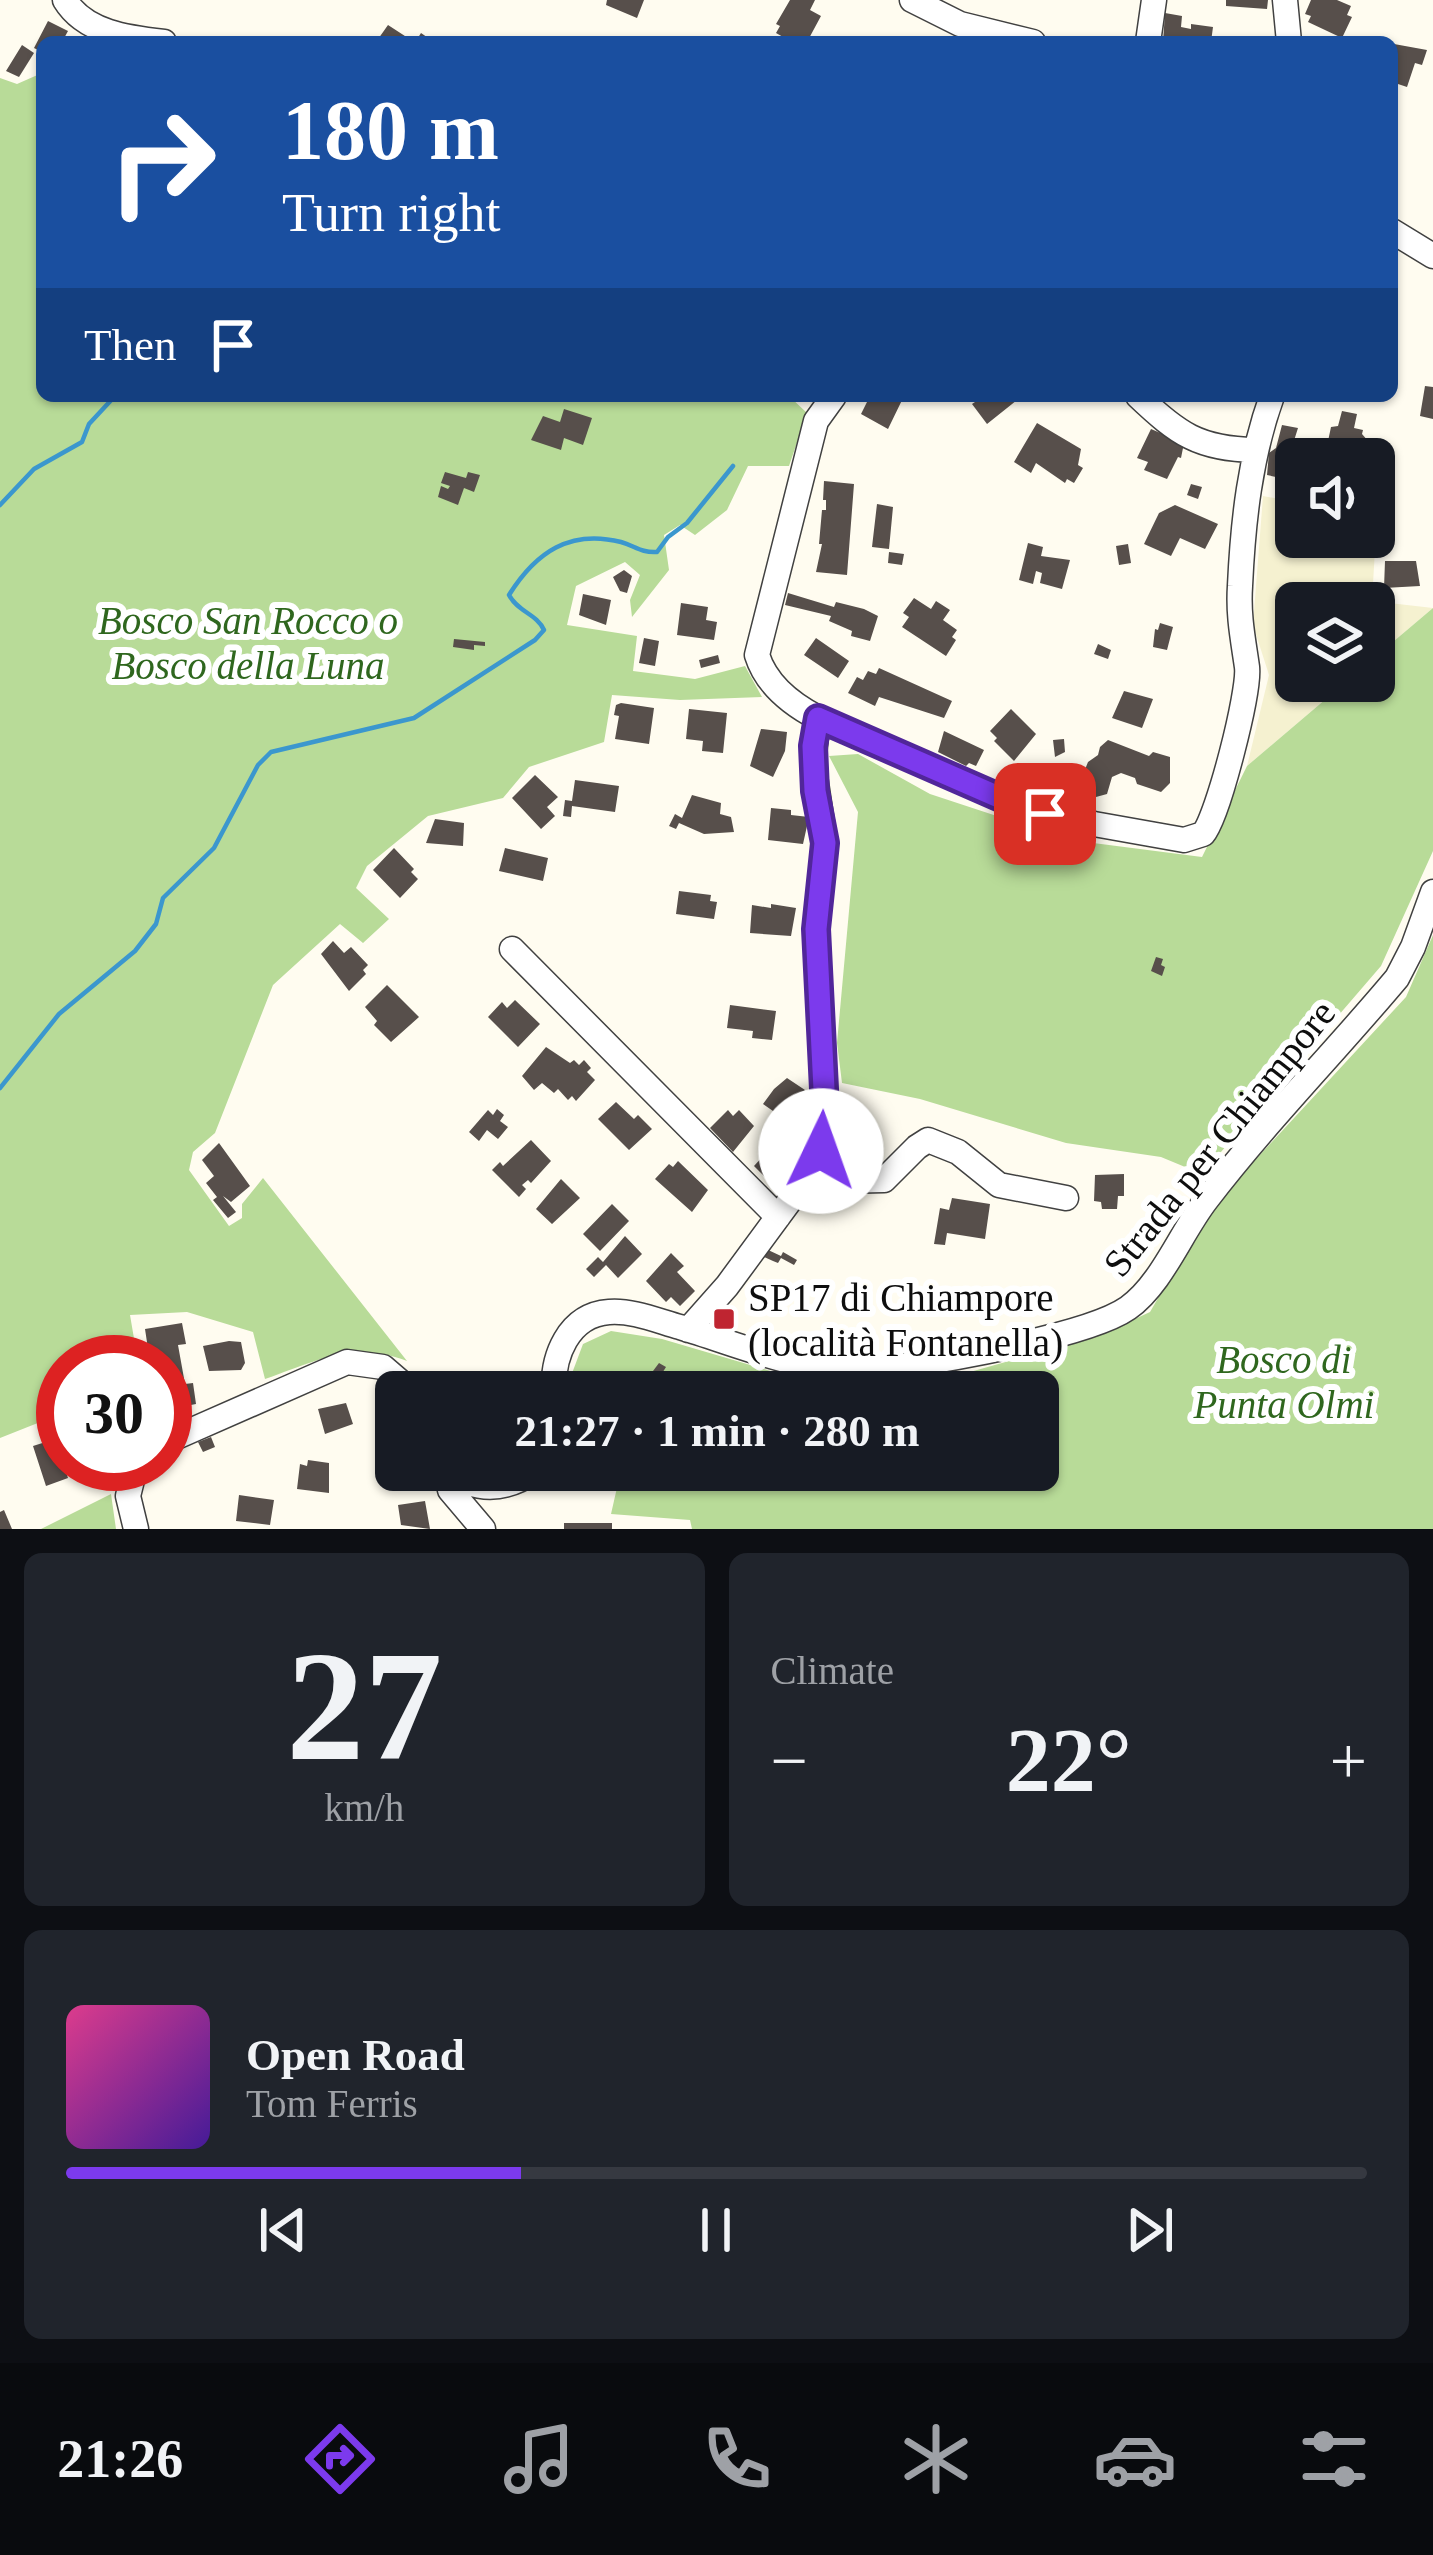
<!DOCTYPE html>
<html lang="en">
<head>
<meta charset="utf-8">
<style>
	body { margin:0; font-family:"Times New Roman",serif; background:#20242c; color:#f1f3f6; height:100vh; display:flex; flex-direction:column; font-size:45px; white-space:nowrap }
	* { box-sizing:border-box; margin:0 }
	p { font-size:39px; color:#9ea1a6 }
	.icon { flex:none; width:66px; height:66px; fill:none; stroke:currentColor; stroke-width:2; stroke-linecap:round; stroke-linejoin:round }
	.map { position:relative; height:1529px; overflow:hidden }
	.panel { display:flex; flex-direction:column; gap:24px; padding:24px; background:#0d0f14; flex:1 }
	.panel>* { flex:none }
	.guide { position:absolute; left:36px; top:36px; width:1362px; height:366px; border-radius:18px; box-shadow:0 3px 9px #0004; background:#1a4fa0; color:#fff; overflow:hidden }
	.tools { position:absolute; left:1275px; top:438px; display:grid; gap:24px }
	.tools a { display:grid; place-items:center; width:120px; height:120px; border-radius:18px; background:#171b24; box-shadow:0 3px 9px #0004; font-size:60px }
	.speed { position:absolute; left:36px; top:1335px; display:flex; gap:24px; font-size:60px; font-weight:700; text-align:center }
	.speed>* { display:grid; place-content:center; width:156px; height:156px; border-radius:50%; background:#171b24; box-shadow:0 3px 9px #0004; line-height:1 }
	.speed .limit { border:18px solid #d22; background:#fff; color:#111 }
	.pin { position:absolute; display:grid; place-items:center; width:102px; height:102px; color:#fff; margin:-51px; border-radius:24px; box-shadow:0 6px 18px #0006 }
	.me { position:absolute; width:132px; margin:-66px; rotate:3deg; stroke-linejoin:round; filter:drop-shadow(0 0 9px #0008) }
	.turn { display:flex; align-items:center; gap:42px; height:252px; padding:0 48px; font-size:54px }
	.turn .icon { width:156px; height:156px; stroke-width:2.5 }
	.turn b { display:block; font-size:84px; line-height:102px }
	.then { display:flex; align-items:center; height:114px; padding:0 48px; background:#0003; gap:24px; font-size:45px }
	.big { font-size:90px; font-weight:700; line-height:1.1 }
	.panel .widget { flex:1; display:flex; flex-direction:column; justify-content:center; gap:18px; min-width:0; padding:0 42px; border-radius:18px; background:#20242c }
	.panel .dial { align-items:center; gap:0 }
	.dial b { font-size:156px; line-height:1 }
	.song { display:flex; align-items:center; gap:36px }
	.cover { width:144px; height:144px; border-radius:18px; background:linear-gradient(135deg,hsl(330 70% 55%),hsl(260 70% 35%)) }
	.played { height:12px; border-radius:6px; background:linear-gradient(90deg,#7c3aed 35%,#363941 35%) }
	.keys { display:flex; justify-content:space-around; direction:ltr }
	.heat { display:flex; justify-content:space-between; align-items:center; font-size:66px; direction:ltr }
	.panel .tiles { flex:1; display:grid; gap:24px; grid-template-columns:1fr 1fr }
	.widget:last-child { grid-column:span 2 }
	.trip { position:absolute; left:375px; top:1371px; width:684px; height:120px; border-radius:18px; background:#171b24; box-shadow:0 3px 9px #0004; font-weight:700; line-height:120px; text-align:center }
	.dock { display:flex; height:192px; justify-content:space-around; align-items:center; background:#090b0e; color:#9ea1a6 }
	.dock .icon { width:84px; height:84px }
	.dock .current { color:#7c3aed }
	.dock b { font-size:54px; color:#f1f3f6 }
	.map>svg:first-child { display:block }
</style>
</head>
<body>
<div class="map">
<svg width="1433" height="1529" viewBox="0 0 1433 1529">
	<rect width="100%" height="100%" fill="#fffcf0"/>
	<path fill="#f5f1d0" d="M1263,496L1296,502V537H1374L1377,515L1372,601L1433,608L1374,658V603H1296V681H1347L1247,766L1269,675L1253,625Z"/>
	<path fill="#b8db98" d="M42,73V396H789L807,413L789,466H748L727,510L695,535L680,525L664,535L669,570L632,617L630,600L640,575L625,562L576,586L567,625L637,636L633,671L695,679L745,666L762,697L680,700L612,695L604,742L529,767L503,798L428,816L367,866L356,888L389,919L363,943L340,924L273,985L215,1133L193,1152L189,1170L229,1226L242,1218V1204L263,1178L407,1361C352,1340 317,1361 265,1379L253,1332L187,1312L130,1315L138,1362H63V1413L0,1438V78L17,84Z
		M1433,608V851L1381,966L1202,1174L1161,1157L1066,1143L920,1099L842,1083L837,1043L858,812L829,756L858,754L930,794L1070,840L1202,857L1247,766L1347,681H1374V658Z
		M1433,935V1529H692L690,1520L611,1514L621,1470H1038V1392H565L583,1344L611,1331L662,1339L798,1379L857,1385L945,1379L1098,1336L1150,1312L1187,1248L1231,1186L1406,997Z
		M111,1494L116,1529H41Z"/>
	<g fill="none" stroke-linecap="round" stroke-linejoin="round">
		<path stroke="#3b97ce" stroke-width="4.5" d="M0,505L34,469L82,442L89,424L115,396
			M0,1088L59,1014L135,951L156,924L163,898L214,848L258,765L271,752L414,718L535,640L544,630C537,614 518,612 509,595C536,552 570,529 621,542C635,546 641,553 657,552L668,537L687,523L733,466"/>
	</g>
	<path fill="#574f4b" d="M607,0H644L637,18L606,5Z
		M790,0H815L810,10L821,16L807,42H792L776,33L780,26L776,24Z
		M1226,0H1268L1267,9L1226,6Z
		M1311,0H1337L1351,6L1347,15L1352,17L1342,38L1308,22L1311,16L1305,14Z
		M1165,13L1182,16L1181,27L1191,29V24L1213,27L1211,42H1163Z
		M48,21L68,31L62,42H42V52L34,48Z
		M388,25L408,38L416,41L421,33L434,42H376Z
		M1394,44L1427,50L1422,65L1415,63L1407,87L1392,82Z
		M22,45L34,53L19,77L6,71Z
		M1425,386L1433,387V419L1420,416Z
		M870,396H904L888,429L861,414Z
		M984,396H1022L987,424L972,404Z
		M564,409L592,418L583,445L564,438L561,450L531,440L543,416L560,422Z
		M1342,411L1357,414L1354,428L1363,430L1362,434L1375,449L1373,459H1357L1361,441L1357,440L1355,450L1327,446L1331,427L1338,426Z
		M1037,423L1081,449L1078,465L1083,468L1074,483L1067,479L1065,483L1036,463L1031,473L1014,462Z
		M1282,425L1298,428L1292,447L1302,450L1300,459H1296V471L1285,479L1267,475L1269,453L1276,448Z
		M1151,429L1184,443L1181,458L1178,457L1167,479L1144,470L1148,462L1137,458Z
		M445,472L466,478L468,472L480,475L474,492L464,488L458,505L438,497L441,486L448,489L450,486L441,483Z
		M824,481L854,484L847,575L816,572L822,544H819L822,510H826V500H823Z
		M1191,484L1202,487L1198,499L1187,495Z
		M877,504L893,507L889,549L872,547Z
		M1175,505L1218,524L1205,549L1180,538L1171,556L1144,544L1159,513Z
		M1028,543L1043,547L1041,556L1070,560L1062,589L1040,583L1042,573L1036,571L1033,584L1019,580Z
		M1128,544L1131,563L1119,565L1116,546Z
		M889,552L904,554L902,565L888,563Z
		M1385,561H1416L1420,586L1384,588Z
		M624,570L632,576L627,593L620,591L613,577Z
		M788,593L834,607L836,602L864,609L878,616L870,641L851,636L852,631L829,621L831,616L785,605Z
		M583,594L611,600L606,625L579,615Z
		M914,598L931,609L936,601L950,610L943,620L957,630L952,637L956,640L946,656L902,627L909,617L903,613Z
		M681,603L708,607L706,620L717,622L714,640L677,635Z
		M1160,623L1173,627L1167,650L1153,647L1155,629L1158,630Z
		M644,638L659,641L655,666L639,663Z
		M816,638L849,661L838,678L804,655Z
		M454,639L485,642V646L474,645V650L453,647Z
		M1098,644L1111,650L1108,659L1094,654Z
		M718,655L720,663L701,668L699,660Z
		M879,668L952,701L944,718L879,697L875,706L848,693L857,677L863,680L868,671L876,674Z
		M1124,691L1153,699L1142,728L1112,718Z
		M621,703L654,708L649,744L615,739L619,716L614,715L616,705Z
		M689,709L727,713L723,753L702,751L703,741L686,739Z
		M1011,709L1036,734L1014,761L994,741L997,738L990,731Z
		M761,729L787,732L785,751L773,777L750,766Z
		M944,731L984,750L976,766L969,763L966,766L938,752Z
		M1064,739L1065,752L1055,757L1053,740Z
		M1108,740L1149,756L1153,752L1170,757V783L1161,792L1137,784L1135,778L1121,773L1112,777L1107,794L1096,797L1085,794L1076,785L1079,773L1084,772L1088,762L1098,755L1100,747Z
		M535,775L558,797L547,807L555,816L541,829L512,798Z
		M575,780L619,786L615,812L572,806L571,817L563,816L565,800L572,801Z
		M692,795L721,803L720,814L731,817L734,832L704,834L679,823L676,829L669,826L675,814L682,818Z
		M771,808L791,810V815L809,817L803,844L768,840Z
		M435,819L464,823L463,846L426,843Z
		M394,848L414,869L411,872L418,879L400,898L373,870Z
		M505,848L548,858L543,881L499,871Z
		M679,891L711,895L710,901L717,902L714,919L676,914Z
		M771,904L796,908L791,936L750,933L752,905L771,908Z
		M333,941L344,953L351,947L368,965L363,970L366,974L349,991L321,954Z
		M1156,957L1163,959L1161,965L1165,967L1162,976L1151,971Z
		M387,985L419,1017L391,1042L374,1025L377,1021L365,1007Z
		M515,1000L540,1024L518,1047L488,1017L502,1002L507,1008Z
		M730,1005L776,1011L772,1040L752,1038L753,1031L727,1028Z
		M546,1047L570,1063L574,1060L579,1065L584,1060L591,1068L587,1072L595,1080L576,1101L572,1096L568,1100L558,1089L554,1093L542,1083L534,1090L522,1076Z
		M787,1078L805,1090L783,1118L763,1104L774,1089Z
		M616,1102L634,1119L638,1115L652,1129L629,1150L598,1119Z
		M497,1109L504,1115L500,1121L508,1127L498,1139L487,1130L479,1141L469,1132L488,1110L493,1115Z
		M728,1110L733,1116L739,1110L754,1126L733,1152L710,1128Z
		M531,1140L551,1161L531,1183L528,1180L522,1185L526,1189L519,1197L492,1170L500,1162L503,1166Z
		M219,1143L250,1186L231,1202L223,1196L236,1212L228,1218L213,1200L217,1197L206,1183L214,1176L202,1160Z
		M773,1145L780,1152L784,1148L794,1158L789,1163L793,1166L776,1188L754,1166Z
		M678,1161L708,1190L692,1212L655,1179L669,1164L673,1167Z
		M1124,1174V1196H1118L1117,1209H1102L1101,1202L1094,1201L1095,1175Z
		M561,1179L580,1198L552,1224L536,1209Z
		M952,1198L990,1204L985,1239L947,1233L945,1245L934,1244L940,1208L949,1210Z
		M612,1204L629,1221L600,1251L583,1234Z
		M625,1236L642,1254L618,1278L606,1265L594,1277L586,1269L598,1257L603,1262Z
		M766,1249L781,1256L783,1252L797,1260L794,1265L781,1258L778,1263L773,1261L762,1256Z
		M671,1253L684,1266L677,1272L695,1291L680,1306L671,1297L666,1302L646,1281Z
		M182,1323L186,1344L178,1345L185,1384L193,1383L196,1404L165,1410V1362H150L145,1329Z
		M229,1341L241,1342L245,1363L241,1370L209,1371L203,1346Z
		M659,1363L666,1367L651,1391L641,1387Z
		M346,1403L353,1424L325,1434L318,1409Z
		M211,1437L215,1447L203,1452L198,1442Z
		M55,1439L68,1478L46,1486L33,1446Z
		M308,1460L329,1463V1493L297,1489L300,1464L307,1466Z
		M239,1495L274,1500L270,1525L236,1521Z
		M425,1501L430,1529L401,1525L398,1505Z
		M4,1510L12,1529H0V1512Z
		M564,1523H612V1529H564Z"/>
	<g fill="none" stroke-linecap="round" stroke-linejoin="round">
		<defs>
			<path id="minor" d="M65,0C85,33 129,38 164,42
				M912,0L960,24L1033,42
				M1285,0L1289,42
				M1148,42L1154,0
				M1392,231L1433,256
				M1138,396C1178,434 1199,449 1255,450
				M818,718L1010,803L1094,824L1184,840L1203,834C1218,817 1250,691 1247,667C1243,639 1238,615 1240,586C1243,521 1250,457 1272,396
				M512,949L778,1217
				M811,1172L838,1181L884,1180L917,1147L928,1140L958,1152L999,1185L1066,1198
				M688,1330L727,1286L811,1172L821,1151L826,1129L816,929L825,843L813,763L818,718C791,704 766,684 757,655L816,421L834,396
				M554,1392C552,1357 568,1315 609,1312C632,1310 658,1321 680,1327C750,1348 817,1380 891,1368C944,1360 1088,1336 1128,1308C1162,1284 1181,1232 1207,1199C1266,1122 1335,1052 1397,978L1413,947L1433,892
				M165,1442L347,1362L383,1367L412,1392
				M136,1464L128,1496L136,1529
				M445,1470C475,1492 505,1492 536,1470
				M447,1472L450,1490L483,1529"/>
		</defs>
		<use href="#minor" stroke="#414141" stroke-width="27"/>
		<use href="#minor" stroke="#fff" stroke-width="24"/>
	</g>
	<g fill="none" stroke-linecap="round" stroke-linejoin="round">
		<defs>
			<path id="route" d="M821,1151L826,1129L816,929L825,843L815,791L813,746L818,718L1010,802L1045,814"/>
		</defs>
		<use href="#route" stroke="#51269a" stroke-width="30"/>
		<use href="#route" stroke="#7c3aed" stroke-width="21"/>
	</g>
	<rect fill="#bf2531" stroke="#fff" stroke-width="4.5" x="712" y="1307" width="24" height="24" rx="6"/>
	<g text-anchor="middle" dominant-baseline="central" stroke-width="12" stroke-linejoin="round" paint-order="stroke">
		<g font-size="39" font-style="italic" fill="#2f671e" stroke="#fff">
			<text x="248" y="620">Bosco San Rocco o<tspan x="248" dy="45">Bosco della Luna</tspan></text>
			<text x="1284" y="1359">Bosco di<tspan x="1284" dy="45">Punta Olmi</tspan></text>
		</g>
		<g font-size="39" fill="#0e0e0e" stroke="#fff">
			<text transform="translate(1219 1138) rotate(-51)">Strada per Chiampore</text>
		</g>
		<g font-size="39" fill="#0e0e0e" stroke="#fff" text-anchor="start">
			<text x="748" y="1297">SP17 di Chiampore<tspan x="748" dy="45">(località Fontanella)</tspan></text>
		</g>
	</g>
</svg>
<div class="tools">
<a><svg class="icon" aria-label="sound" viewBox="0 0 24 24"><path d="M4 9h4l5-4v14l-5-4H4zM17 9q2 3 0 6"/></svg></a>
<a><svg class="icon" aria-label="layers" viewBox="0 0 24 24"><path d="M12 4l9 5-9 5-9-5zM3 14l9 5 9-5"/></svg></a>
</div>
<div class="speed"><div class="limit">30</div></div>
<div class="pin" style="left:1045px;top:814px;background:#d93025"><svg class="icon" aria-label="arrive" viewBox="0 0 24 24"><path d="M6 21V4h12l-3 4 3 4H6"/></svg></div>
<svg class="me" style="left:821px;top:1151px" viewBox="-20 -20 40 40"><circle r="19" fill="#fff"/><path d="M0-13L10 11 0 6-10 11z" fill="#7c3aed"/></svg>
<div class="trip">21:27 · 1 min · 280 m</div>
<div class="guide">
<div class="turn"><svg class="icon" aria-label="right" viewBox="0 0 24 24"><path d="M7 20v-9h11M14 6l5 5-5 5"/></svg><div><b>180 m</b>Turn right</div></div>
<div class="then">Then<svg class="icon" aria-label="arrive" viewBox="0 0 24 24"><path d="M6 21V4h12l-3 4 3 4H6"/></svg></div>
</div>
</div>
<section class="panel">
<div class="tiles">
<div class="widget dial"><b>27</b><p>km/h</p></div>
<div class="widget"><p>Climate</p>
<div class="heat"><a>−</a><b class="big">22°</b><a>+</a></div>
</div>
<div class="widget">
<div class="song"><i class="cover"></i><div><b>Open Road</b><p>Tom Ferris</p></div></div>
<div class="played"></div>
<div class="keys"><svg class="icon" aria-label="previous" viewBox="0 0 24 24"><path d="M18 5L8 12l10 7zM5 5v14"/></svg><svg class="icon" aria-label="pause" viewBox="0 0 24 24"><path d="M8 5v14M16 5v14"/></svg><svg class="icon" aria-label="next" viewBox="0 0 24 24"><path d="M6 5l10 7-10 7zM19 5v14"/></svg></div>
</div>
</div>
</section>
<nav class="dock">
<b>21:26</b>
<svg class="icon current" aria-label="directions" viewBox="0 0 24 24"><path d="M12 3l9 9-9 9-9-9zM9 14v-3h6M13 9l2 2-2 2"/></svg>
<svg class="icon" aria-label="music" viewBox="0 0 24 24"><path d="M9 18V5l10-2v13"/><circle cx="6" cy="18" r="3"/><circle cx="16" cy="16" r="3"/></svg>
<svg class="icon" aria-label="phone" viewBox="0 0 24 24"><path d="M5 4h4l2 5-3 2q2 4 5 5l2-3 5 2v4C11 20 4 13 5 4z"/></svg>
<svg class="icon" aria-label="climate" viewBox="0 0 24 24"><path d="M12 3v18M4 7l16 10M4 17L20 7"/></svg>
<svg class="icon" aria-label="car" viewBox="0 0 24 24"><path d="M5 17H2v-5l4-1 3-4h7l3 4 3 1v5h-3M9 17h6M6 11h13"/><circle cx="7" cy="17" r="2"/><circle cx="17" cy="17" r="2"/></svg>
<svg class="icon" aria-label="filters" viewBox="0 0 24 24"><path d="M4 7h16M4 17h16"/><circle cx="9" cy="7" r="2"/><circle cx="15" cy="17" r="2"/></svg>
</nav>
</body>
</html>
